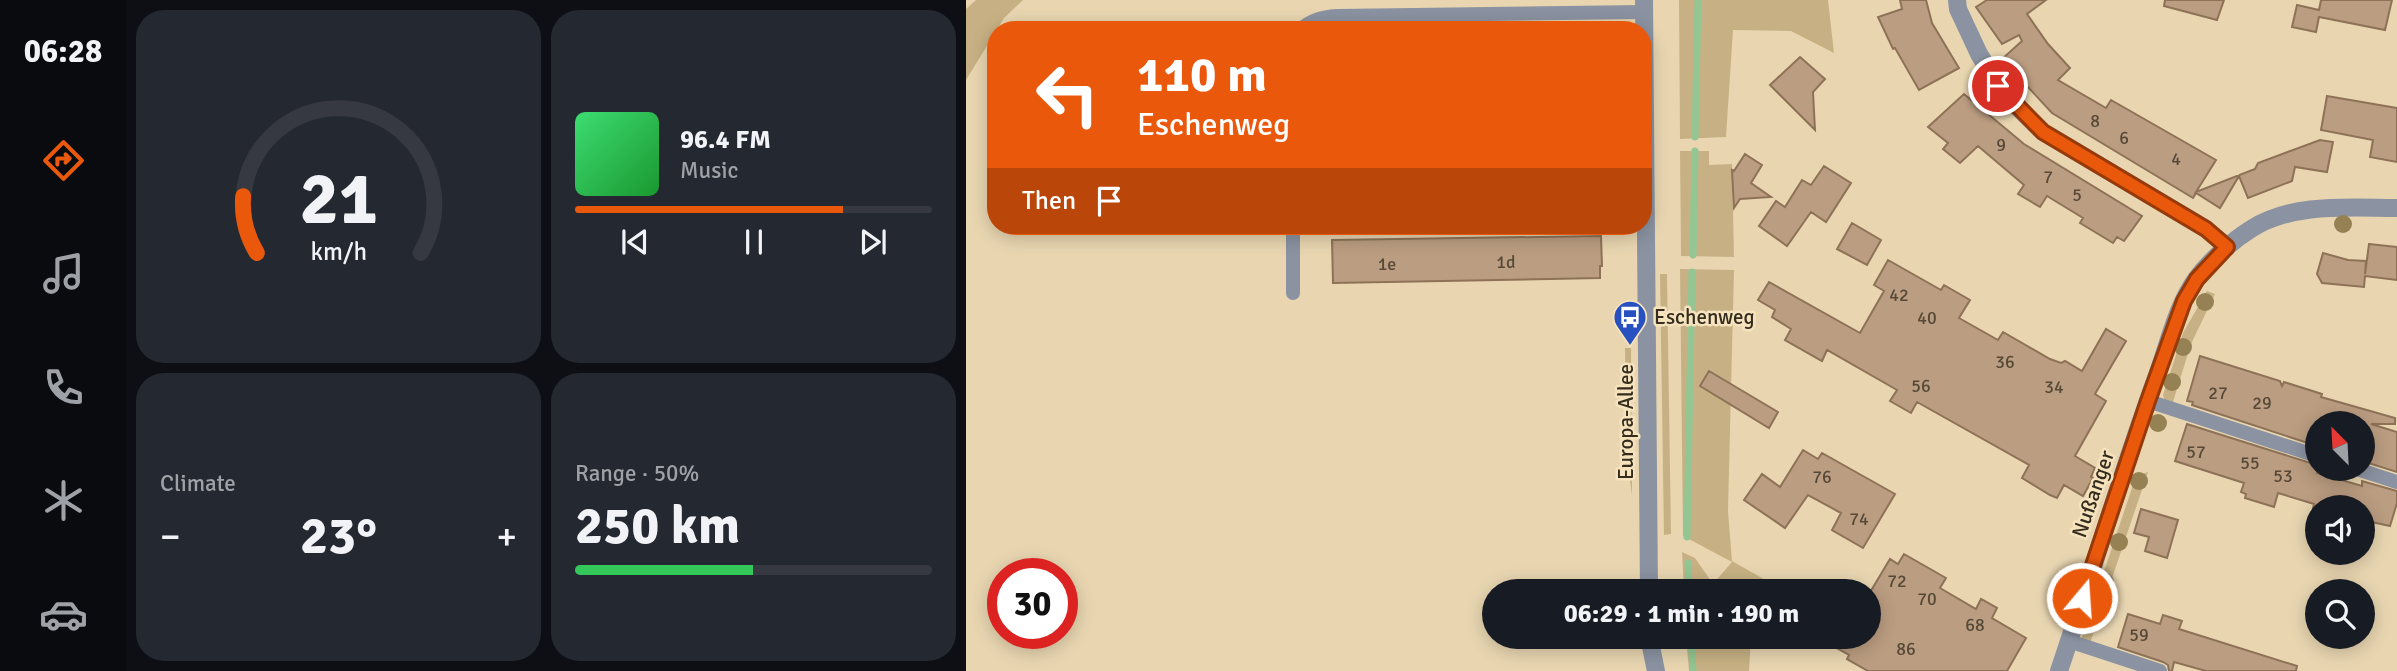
<!DOCTYPE html>
<html lang="en">
<head>
<meta charset="utf-8">
<style>
	body { margin:0; font-family:Signika,sans-serif; background:#242831; color:#f1f3f6; height:100vh; display:flex; flex-direction:column; font-size:26px; white-space:nowrap }
	* { box-sizing:border-box; margin:0 }
	p { font-size:23px; color:#9ea1a6 }
	.icon { flex:none; width:38px; height:38px; fill:none; stroke:currentColor; stroke-width:2; stroke-linecap:round; stroke-linejoin:round }
	.map { position:relative; flex:1; overflow:hidden }
	.panel { display:flex; flex-direction:column; gap:10px; padding:10px; background:#0d0f14; width:840px }
	.panel>* { flex:none }
	.banner { position:absolute; left:21px; top:21px; width:665px; height:214px; border-radius:28px; box-shadow:0 4px 18px #0003; background:#ea580c; color:#fff; overflow:hidden }
	.needle { width:46px; rotate:336deg }
	.tools { position:absolute; left:1339px; top:411px; display:grid; gap:14px }
	.tools a { display:grid; place-items:center; width:70px; height:70px; border-radius:50%; background:#171b24; box-shadow:0 4px 18px #0003; font-size:35px }
	.speed { position:absolute; left:21px; top:558px; display:flex; gap:14px; font-size:35px; font-weight:700; text-align:center }
	.speed>* { display:grid; place-content:center; width:91px; height:91px; border-radius:50%; background:#171b24; box-shadow:0 4px 18px #0003; line-height:1 }
	.speed .limit { border:10px solid #d22; background:#fff; color:#111 }
	.pin { position:absolute; display:grid; place-items:center; width:60px; height:60px; color:#fff; margin:-30px; border:4px solid #fff; border-radius:50%; box-shadow:0 2px 7px #0007 }
	.me { position:absolute; width:77px; margin:-38px; rotate:18deg; stroke-linejoin:round; filter:drop-shadow(0 0 5px #0008) }
	.turn { display:flex; align-items:center; gap:24px; height:147px; padding:0 35px; font-size:32px }
	.turn .icon { width:91px; height:91px; stroke-width:2.5 }
	.turn b { display:block; font-size:49px; line-height:60px }
	.then { display:flex; align-items:center; height:66px; padding:0 35px; background:#0003; gap:14px; font-size:26px }
	.big { font-size:52px; font-weight:700; line-height:1.1 }
	.panel .card { flex:1; display:flex; flex-direction:column; justify-content:center; gap:10px; min-width:0; padding:0 24px; border-radius:28px; background:#242831 }
	.panel .dial { align-items:center; gap:0 }
	.dial svg { height:182px; overflow:visible; fill:none; stroke:#363941; stroke-width:7; stroke-linecap:round; text-anchor:middle }
	.dial text { fill:#f1f3f6; stroke:none }
	.song { display:flex; align-items:center; gap:21px }
	.cover { width:84px; height:84px; border-radius:10px; background:linear-gradient(135deg,hsl(140 70% 55%),hsl(130 70% 35%)) }
	.played { height:7px; border-radius:4px; background:linear-gradient(90deg,#ea580c 75%,#363941 75%) }
	.keys { display:flex; justify-content:space-around; direction:ltr }
	.heat { display:flex; justify-content:space-between; align-items:center; font-size:38px; direction:ltr }
	.charge { height:10px; border-radius:5px; background:linear-gradient(90deg,#34c759 50%,#363941 0) }
	.panel .tiles { flex:1; display:grid; gap:10px; grid-template-columns:repeat(2,1fr) }
	.trip { position:absolute; left:516px; top:579px; width:399px; height:70px; border-radius:35px; background:#171b24; box-shadow:0 4px 18px #0003; font-weight:700; line-height:70px; text-align:center }
	main { display:flex; flex:1; min-height:0 }
	.tabs { display:flex; flex-direction:column; width:126px; justify-content:space-around; align-items:center; background:#090b0e; color:#9ea1a6 }
	.tabs .icon { width:49px; height:49px }
	.tabs .active { color:#ea580c }
	.tabs b { font-size:32px; color:#f1f3f6 }
	.map>svg:first-child { display:block }
</style>
</head>
<body>
<main>
<nav class="tabs">
<b>06:28</b>
<svg class="icon active" aria-label="directions" viewBox="0 0 24 24"><path d="M12 3l9 9-9 9-9-9zM9 14v-3h6M13 9l2 2-2 2"/></svg>
<svg class="icon" aria-label="music" viewBox="0 0 24 24"><path d="M9 18V5l10-2v13"/><circle cx="6" cy="18" r="3"/><circle cx="16" cy="16" r="3"/></svg>
<svg class="icon" aria-label="phone" viewBox="0 0 24 24"><path d="M5 4h4l2 5-3 2q2 4 5 5l2-3 5 2v4C11 20 4 13 5 4z"/></svg>
<svg class="icon" aria-label="climate" viewBox="0 0 24 24"><path d="M12 3v18M4 7l16 10M4 17L20 7"/></svg>
<svg class="icon" aria-label="car" viewBox="0 0 24 24"><path d="M5 17H2v-5l4-1 3-4h7l3 4 3 1v5h-3M9 17h6M6 11h13"/><circle cx="7" cy="17" r="2"/><circle cx="17" cy="17" r="2"/></svg>
</nav>
<section class="panel">
<div class="tiles">
<div class="card dial"><svg viewBox="0 0 100 80">
<path d="M14 69A42 42 0 1 1 86 69"/>
<path d="M14 69A42 42 0 0 1 8 44" stroke="#ea580c"/>
<text x="50" y="56" font-size="32" font-weight="700">21</text>
<text x="50" y="72" font-size="11">km/h</text>
</svg></div>
<div class="card">
<div class="song"><i class="cover"></i><div><b>96.4 FM</b><p>Music</p></div></div>
<div class="played"></div>
<div class="keys"><svg class="icon" aria-label="previous" viewBox="0 0 24 24"><path d="M18 5L8 12l10 7zM5 5v14"/></svg><svg class="icon" aria-label="pause" viewBox="0 0 24 24"><path d="M8 5v14M16 5v14"/></svg><svg class="icon" aria-label="next" viewBox="0 0 24 24"><path d="M6 5l10 7-10 7zM19 5v14"/></svg></div>
</div>
<div class="card"><p>Climate</p>
<div class="heat"><a>−</a><b class="big">23°</b><a>+</a></div>
</div>
<div class="card"><p>Range · 50%</p><b class="big">250 km</b><div class="charge"></div></div>
</div>
</section>
<div class="map">
<svg width="1431" height="671" viewBox="0 0 1431 671">
	<rect width="100%" height="100%" fill="#e9d6b1"/>
	<path fill="#c7b184" d="M10,0H57L38,18L0,80V9Z
		M713,0H862L868,53L825,31L767,30L760,137L714,139Z
		M714,151H743V165L766,164L768,257L715,256Z
		M401,226H542V229L401,232Z
		M714,269L768,270L762,511L766,561L810,586L807,591H718L716,552L729,558L747,584L766,562L717,536Z
		M694,274H701L705,534L698,535Z
		M1241,291L1249,294L1225,344L1206,405L1200,404L1197,395L1217,333Z
		M659,348H665L666,495L660,452Z
		M1182,472L1124,643L1115,640L1170,476Z
		M720,637H785L783,671H723Z"/>
	<g fill="none" stroke-linecap="round" stroke-linejoin="round">
		<path stroke="#93c693" stroke-width="7" d="M729,137L732,0
			M727,255L729,151
			M721,537L726,272
			M722,563L723,592
			M725,637L727,671"/>
	</g>
	<path fill="#bb9d81" stroke="#8e7257" stroke-width="2" d="M934,0H960L966,23L993,68L953,90L929,48L927,49L912,17L936,9Z
		M1021,0H1080L1061,14L1082,44L1104,68L1092,80L1140,108L1145,100L1250,160L1230,192L1289,169L1292,163L1354,140L1367,142L1361,172L1329,167L1326,181L1282,198L1273,176L1254,208L1230,193L1227,198L1086,113L1036,59L1056,41L1053,35L1036,44L1010,7Z
		M1199,0H1258L1251,20L1198,6Z
		M1355,0H1426L1419,30L1353,17L1350,32L1326,27L1331,5L1353,10Z
		M834,57L859,79L847,92L849,130L804,85Z
		M998,94L1058,144L1176,216L1158,241L1151,237L1147,243L1114,223L1117,218L1081,196L1074,207L1052,194L1058,185L1012,146L994,163L977,149L982,143L962,127Z
		M1361,96L1431,108V162L1404,157L1407,140L1355,130Z
		M779,154L796,165L785,183L805,197L774,199L768,208L766,170L768,171Z
		M858,166L885,183L860,222L845,212L821,246L793,226L810,201L819,207L836,180L845,185Z
		M886,223L915,240L901,265L871,249Z
		M635,236L636,266H634V278L367,283L366,240Z
		M1403,244L1431,247V280L1399,276L1398,287L1356,283L1351,274L1357,253L1382,260L1400,261L1399,274Z
		M922,260L975,290L978,285L1004,300L993,318L1032,340L1037,332L1084,359L1095,363L1099,361L1116,371L1140,329L1160,341L1129,394L1140,401L1109,456L1129,468L1125,477L1127,478L1117,496L1098,485L1091,498L1084,495L1056,478L1063,465L951,402L945,413L924,401L931,390L861,350L856,361L819,340L825,329L806,317L809,310L792,300L803,282L894,333L918,291L908,285Z
		M1234,356L1314,381L1316,386L1318,382L1356,394L1355,397L1429,418V424H1405L1431,432V472L1396,461V424H1351V446L1226,405L1227,402L1221,401Z
		M743,371L812,412L803,428L734,386Z
		M1221,424L1351,465V473L1396,486V481L1431,491V503L1424,526L1396,520V508H1347L1348,504L1312,493L1308,507L1279,498L1280,494L1275,492L1278,483L1209,461Z
		M837,450L852,459L856,453L929,494L897,548L866,530L875,513L842,495L819,528L778,500L796,474L814,487Z
		M1175,509L1212,520L1201,558L1179,551L1183,537L1168,533Z
		M938,554L980,578L974,588L1010,609L1015,599L1031,608L1026,618L1060,638L1041,671H902L881,659L883,655L851,637H903V594L924,559L932,564Z
		M1162,614L1194,624L1197,615L1216,621L1213,629L1331,666L1330,671H1240L1208,662L1206,671H1203L1202,665L1197,662L1152,647Z"/>
	<g fill="none" stroke-linecap="round" stroke-linejoin="round">
		<path stroke="#8b93a2" stroke-width="14" d="M334,30C345,20 356,17 371,16L678,12
			M327,293V226
			M1182,401L1351,456
			M1391,469L1431,482
			M1103,641L1194,671"/>
		<path stroke="#8b93a2" stroke-width="18" d="M678,0L683,592
			M991,0L992,9L1013,54L1036,92L1077,132L1240,229L1261,247
			M683,637L690,671
			M1093,671C1126,573 1155,474 1190,378C1202,346 1210,307 1230,279C1244,260 1266,241 1285,229C1327,202 1384,208 1431,208"/>
	</g>
	<g fill="#958154">
		<circle cx="1377" cy="224" r="9"/>
		<circle cx="1239" cy="302" r="9"/>
		<circle cx="1217" cy="347" r="9"/>
		<circle cx="1206" cy="382" r="9"/>
		<circle cx="1192" cy="423" r="9"/>
		<circle cx="1173" cy="481" r="9"/>
		<circle cx="1153" cy="542" r="9"/>
		<circle cx="1139" cy="582" r="9"/>
		<circle cx="1126" cy="620" r="9"/>
	</g>
	<g fill="none" stroke-linecap="round" stroke-linejoin="round">
		<defs>
			<path id="route" d="M1032,86L1077,132L1240,229L1261,247L1231,279L1218,301L1182,401L1116,598"/>
		</defs>
		<use href="#route" stroke="#983908" stroke-width="18"/>
		<use href="#route" stroke="#ea580c" stroke-width="12"/>
	</g>
	<defs>
		<symbol id="bus-pin" viewBox="-11 -11 22 30"><path d="M0 17L-7.5 6A9.5 9.5 0 1 1 7.5 6Z" fill="#2751c0" stroke="#f6e3be"/><path d="M-5-6H5V4H4V6H2V4H-2V6H-4V4H-5ZM-3.5-4V0h7V-4ZM-3.5 1.2v1.5H-2V1.2ZM2 1.2v1.5H3.5V1.2Z" fill="#fff"/></symbol>
	</defs>
	<g fill-rule="evenodd">
		<use href="#bus-pin" x="645" y="298" width="38" height="52"/>
	</g>
	<g text-anchor="middle" dominant-baseline="central" stroke-width="5" stroke-linejoin="round" paint-order="stroke">
		<g font-size="18" fill="#564937">
			<text x="1129" y="121">8</text>
			<text x="1158" y="138">6</text>
			<text x="1035" y="145">9</text>
			<text x="1210" y="159">4</text>
			<text x="1082" y="177">7</text>
			<text x="1111" y="195">5</text>
			<text x="540" y="262">1d</text>
			<text x="421" y="264">1e</text>
			<text x="933" y="295">42</text>
			<text x="961" y="318">40</text>
			<text x="1039" y="362">36</text>
			<text x="955" y="386">56</text>
			<text x="1088" y="387">34</text>
			<text x="1252" y="393">27</text>
			<text x="1296" y="403">29</text>
			<text x="1230" y="452">57</text>
			<text x="1284" y="463">55</text>
			<text x="1317" y="476">53</text>
			<text x="856" y="477">76</text>
			<text x="893" y="519">74</text>
			<text x="931" y="581">72</text>
			<text x="961" y="599">70</text>
			<text x="1009" y="625">68</text>
			<text x="1173" y="635">59</text>
			<text x="940" y="649">86</text>
		</g>
		<g font-size="21" fill="#342d1e" stroke="#f6e3be" text-anchor="start">
			<text x="688" y="317">Eschenweg</text>
		</g>
		<g font-size="21" fill="#342d1e" stroke="#f6e3be">
			<text transform="translate(660 422) rotate(-90)">Europa-Allee</text>
			<text transform="translate(1127 494) rotate(-71)">Nußanger</text>
		</g>
	</g>
</svg>
<div class="tools">
<a><svg class="needle" viewBox="-14 -14 28 28"><path d="M0-13l5 13h-10z" fill="#e53935"/><path d="M0 13l5-13h-10z" fill="#9ea1a6"/></svg></a>
<a><svg class="icon" aria-label="sound" viewBox="0 0 24 24"><path d="M4 9h4l5-4v14l-5-4H4zM17 9q2 3 0 6"/></svg></a>
<a><svg class="icon" aria-label="search" viewBox="0 0 24 24"><circle cx="10" cy="10" r="6"/><path d="M15 15l6 6"/></svg></a>
</div>
<div class="speed"><div class="limit">30</div></div>
<div class="pin" style="left:1032px;top:86px;background:#d93025"><svg class="icon" aria-label="arrive" viewBox="0 0 24 24"><path d="M6 21V4h12l-3 4 3 4H6"/></svg></div>
<svg class="me" style="left:1116px;top:598px" viewBox="-20 -20 40 40"><circle r="17" fill="#ea580c" stroke="#fff" stroke-width="3"/><path d="M0-11L8 9 0 5-8 9z" fill="#fff"/></svg>
<div class="trip">06:29 · 1 min · 190 m</div>
<div class="banner">
<div class="turn"><svg class="icon" aria-label="left" viewBox="0 0 24 24"><path d="M17 20v-9H6M10 6l-5 5 5 5"/></svg><div><b>110 m</b>Eschenweg</div></div>
<div class="then">Then<svg class="icon" aria-label="arrive" viewBox="0 0 24 24"><path d="M6 21V4h12l-3 4 3 4H6"/></svg></div>
</div>
</div>
</main>
</body>
</html>
